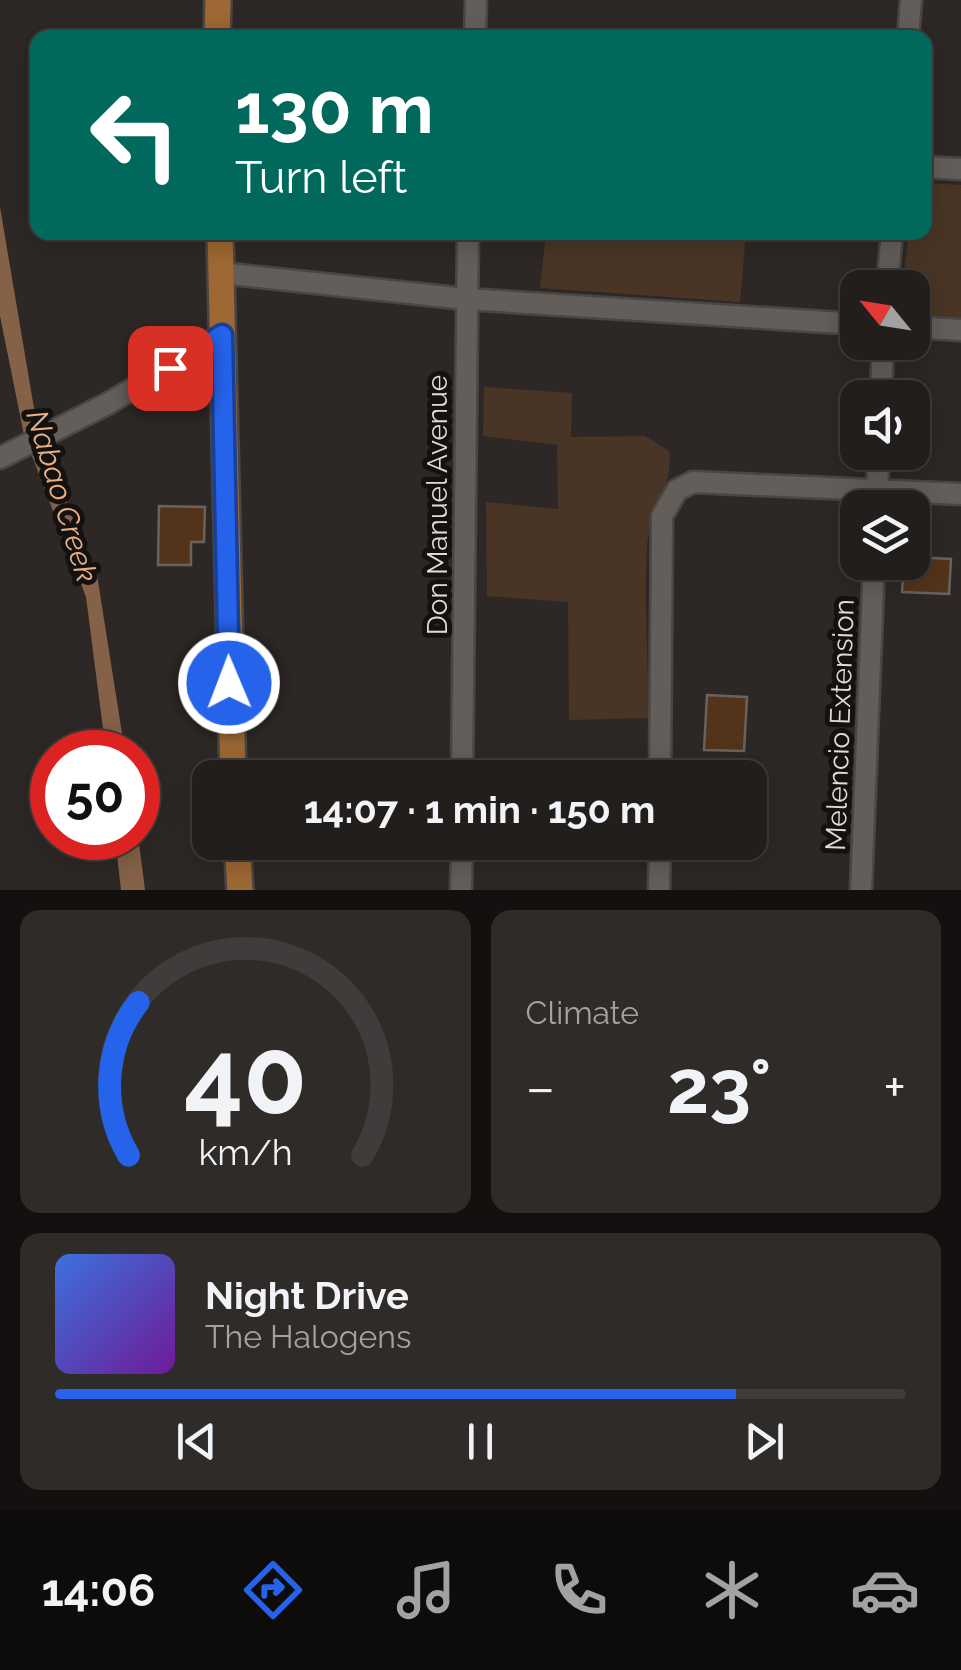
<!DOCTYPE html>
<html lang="en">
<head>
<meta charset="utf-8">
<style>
	body { margin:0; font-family:Raleway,sans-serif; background:#2e2b29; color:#f1f3f6; height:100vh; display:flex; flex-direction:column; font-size:38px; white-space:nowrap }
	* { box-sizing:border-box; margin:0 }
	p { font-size:32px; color:#a2a2a3 }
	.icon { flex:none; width:55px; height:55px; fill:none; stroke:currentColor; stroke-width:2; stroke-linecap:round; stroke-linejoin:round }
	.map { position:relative; height:890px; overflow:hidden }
	.drawer { display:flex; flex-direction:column; gap:20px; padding:20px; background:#13100f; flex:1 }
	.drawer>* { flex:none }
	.top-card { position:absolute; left:30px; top:30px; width:902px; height:210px; border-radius:20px; box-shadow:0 5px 25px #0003,0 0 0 2px #3f3c3b; background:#00695c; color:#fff; overflow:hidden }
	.needle { width:65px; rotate:300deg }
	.tools { position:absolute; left:840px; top:270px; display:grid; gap:20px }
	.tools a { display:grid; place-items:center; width:90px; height:90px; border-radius:20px; background:#221e1c; box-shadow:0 5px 25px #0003,0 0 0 2px #3f3c3b; font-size:50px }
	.speed { position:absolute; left:30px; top:730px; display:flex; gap:20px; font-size:50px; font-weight:700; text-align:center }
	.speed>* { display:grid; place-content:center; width:130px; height:130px; border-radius:50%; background:#221e1c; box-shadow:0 5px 25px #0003,0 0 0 2px #3f3c3b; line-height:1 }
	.speed .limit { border:15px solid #d22; background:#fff; color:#111 }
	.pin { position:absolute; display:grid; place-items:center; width:85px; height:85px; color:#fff; margin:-42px; border-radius:20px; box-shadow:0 5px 15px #0006 }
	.me { position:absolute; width:110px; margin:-55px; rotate:359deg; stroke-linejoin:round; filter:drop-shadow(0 0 8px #0008) }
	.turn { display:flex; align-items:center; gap:35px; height:210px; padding:0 40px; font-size:45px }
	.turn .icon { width:130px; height:130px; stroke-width:2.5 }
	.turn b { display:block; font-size:70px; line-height:85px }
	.big { font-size:75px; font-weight:700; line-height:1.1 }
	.drawer .card { flex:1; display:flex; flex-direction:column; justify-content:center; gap:15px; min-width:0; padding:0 35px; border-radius:20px; background:#2e2b29 }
	.drawer .dial { align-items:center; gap:0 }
	.dial svg { height:260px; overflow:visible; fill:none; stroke:#3f3c3b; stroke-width:7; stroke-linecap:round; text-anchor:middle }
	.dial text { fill:#f1f3f6; stroke:none }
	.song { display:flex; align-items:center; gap:30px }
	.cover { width:120px; height:120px; border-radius:15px; background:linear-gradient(135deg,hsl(220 70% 55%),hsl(280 70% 35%)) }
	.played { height:10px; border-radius:5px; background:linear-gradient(90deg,#2563eb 80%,#3f3c3b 80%) }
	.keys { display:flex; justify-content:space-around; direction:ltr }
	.heat { display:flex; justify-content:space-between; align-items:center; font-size:55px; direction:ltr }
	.drawer .tiles { flex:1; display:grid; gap:20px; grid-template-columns:1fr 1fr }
	.card:last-child { grid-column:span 2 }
	.trip { position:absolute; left:192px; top:760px; width:575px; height:100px; border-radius:20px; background:#221e1c; box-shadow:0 5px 25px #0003,0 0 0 2px #3f3c3b; font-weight:700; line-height:100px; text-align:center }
	.dock { display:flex; height:160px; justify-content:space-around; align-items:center; background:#0e0c0b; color:#a2a2a3 }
	.dock .icon { width:70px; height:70px }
	.dock .current { color:#2563eb }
	.dock b { font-size:45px; color:#f1f3f6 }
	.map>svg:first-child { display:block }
</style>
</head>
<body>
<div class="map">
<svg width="961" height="890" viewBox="0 0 961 890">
	<rect width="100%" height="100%" fill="#2d2825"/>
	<path fill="#493525" d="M925,183L961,185V318L913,315L912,288L902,287L909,233L925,232Z
		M546,232L746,233L740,302L540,288Z
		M484,387L572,393L571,437L645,436L669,451C674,484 649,514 647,547C644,604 648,661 649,718L569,720L568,602L487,596L486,502L558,509L557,445L483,436Z"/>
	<path fill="#846147" d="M0,207L38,432L97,575L125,752H106L86,597L24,435L0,316Z
		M138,835L145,890H121L115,838H138Z"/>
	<path fill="#53341a" stroke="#68635f" stroke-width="2.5" d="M897,396H928L927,423L912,422V398Z
		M159,506L205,507L204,542H191V565H158Z
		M912,557L951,559L949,594L902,592L904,562H912Z
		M707,695L747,697L744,751L704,750Z"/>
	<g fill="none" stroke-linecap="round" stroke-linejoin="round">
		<defs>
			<path id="minor" d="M475,38L476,0
				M908,38L911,0
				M925,167L961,169
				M221,273L466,299L858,324
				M887,288L892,232
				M912,327L961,330
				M881,398L883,342
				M0,458L109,403L222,335
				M876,508L879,452
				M462,778L468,232
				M660,778L662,516L677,490L693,482L961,494
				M461,890L462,842
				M659,890L660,842
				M861,890L874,562"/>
			<path id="major" d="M217,38L218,0
				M220,232L233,778
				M237,842L240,890"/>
		</defs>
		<use href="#minor" stroke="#494643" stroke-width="25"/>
		<use href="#major" stroke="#494643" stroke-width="30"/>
		<use href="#minor" stroke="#635e5a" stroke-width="20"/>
		<use href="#major" stroke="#9d6833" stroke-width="25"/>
	</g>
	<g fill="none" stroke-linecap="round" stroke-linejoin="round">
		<defs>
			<path id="route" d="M170,368L222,335L229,683"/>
		</defs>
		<use href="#route" stroke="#184099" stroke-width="25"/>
		<use href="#route" stroke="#2563eb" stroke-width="18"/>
	</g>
	<g text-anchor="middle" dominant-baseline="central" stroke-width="10" stroke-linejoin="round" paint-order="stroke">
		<g font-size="28" fill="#dedbd9" stroke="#141210">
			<text transform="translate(437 505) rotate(-90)">Don Manuel Avenue</text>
			<text transform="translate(840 725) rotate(-88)">Melencio Extension</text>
		</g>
		<g font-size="30" font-style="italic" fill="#eab084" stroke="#141210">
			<text transform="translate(62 496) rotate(73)">Nabao Creek</text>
		</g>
	</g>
</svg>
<div class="tools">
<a><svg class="needle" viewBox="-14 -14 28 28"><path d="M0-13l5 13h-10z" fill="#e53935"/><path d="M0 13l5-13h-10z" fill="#a2a2a3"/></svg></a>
<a><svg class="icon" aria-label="sound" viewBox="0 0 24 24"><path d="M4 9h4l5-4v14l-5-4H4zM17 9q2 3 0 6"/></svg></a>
<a><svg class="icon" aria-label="layers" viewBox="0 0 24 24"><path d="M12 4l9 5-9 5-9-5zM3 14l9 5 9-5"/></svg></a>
</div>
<div class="speed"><div class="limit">50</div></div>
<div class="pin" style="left:170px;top:368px;background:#d93025"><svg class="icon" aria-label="arrive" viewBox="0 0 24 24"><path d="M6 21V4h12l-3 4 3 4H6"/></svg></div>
<svg class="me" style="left:229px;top:683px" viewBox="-20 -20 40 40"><circle r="17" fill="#2563eb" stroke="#fff" stroke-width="3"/><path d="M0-11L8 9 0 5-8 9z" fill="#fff"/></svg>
<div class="trip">14:07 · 1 min · 150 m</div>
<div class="top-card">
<div class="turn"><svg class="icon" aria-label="left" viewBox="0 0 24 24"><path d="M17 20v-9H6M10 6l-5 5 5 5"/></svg><div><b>130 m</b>Turn left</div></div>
</div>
</div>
<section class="drawer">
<div class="tiles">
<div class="card dial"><svg viewBox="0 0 100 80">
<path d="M14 69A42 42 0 1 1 86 69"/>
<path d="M14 69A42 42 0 0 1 17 22" stroke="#2563eb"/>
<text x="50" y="56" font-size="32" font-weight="700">40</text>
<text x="50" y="72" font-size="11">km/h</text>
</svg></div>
<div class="card"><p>Climate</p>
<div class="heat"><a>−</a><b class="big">23°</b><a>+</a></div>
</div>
<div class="card">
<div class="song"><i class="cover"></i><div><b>Night Drive</b><p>The Halogens</p></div></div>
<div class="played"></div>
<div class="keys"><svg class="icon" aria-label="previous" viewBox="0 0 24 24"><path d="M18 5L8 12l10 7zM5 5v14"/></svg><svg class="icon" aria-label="pause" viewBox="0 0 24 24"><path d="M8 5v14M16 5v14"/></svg><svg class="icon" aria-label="next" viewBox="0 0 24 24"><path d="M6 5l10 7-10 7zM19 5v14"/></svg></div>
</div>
</div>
</section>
<nav class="dock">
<b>14:06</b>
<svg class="icon current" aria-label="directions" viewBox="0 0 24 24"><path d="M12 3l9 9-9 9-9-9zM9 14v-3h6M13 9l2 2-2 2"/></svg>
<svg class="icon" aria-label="music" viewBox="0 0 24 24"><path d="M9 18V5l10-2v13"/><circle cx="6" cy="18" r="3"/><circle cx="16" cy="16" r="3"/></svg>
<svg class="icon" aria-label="phone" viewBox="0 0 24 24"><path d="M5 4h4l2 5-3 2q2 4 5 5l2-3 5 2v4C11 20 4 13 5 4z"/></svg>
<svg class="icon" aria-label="climate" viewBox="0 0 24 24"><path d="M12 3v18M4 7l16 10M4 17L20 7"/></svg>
<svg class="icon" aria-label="car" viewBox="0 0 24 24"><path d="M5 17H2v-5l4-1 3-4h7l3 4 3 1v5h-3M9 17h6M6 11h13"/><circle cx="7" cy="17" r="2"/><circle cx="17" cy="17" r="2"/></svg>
</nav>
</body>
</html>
